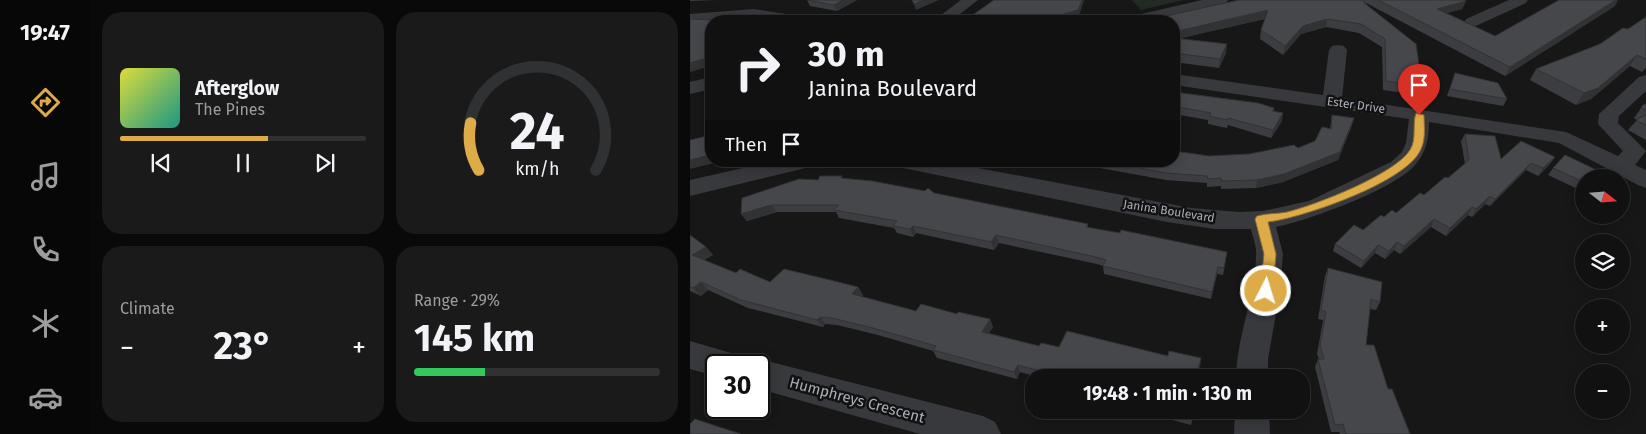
<!DOCTYPE html>
<html lang="en">
<head>
<meta charset="utf-8">
<style>
	body { margin:0; font-family:"Fira Sans",sans-serif; background:#1a1a1b; color:#f1f3f6; height:100vh; display:flex; flex-direction:column; font-size:19px; white-space:nowrap }
	* { box-sizing:border-box; margin:0 }
	p { font-size:16px; color:#9c9d9f }
	.icon { flex:none; width:28px; height:28px; fill:none; stroke:currentColor; stroke-width:2; stroke-linecap:round; stroke-linejoin:round }
	.map { position:relative; flex:1; overflow:hidden }
	.panel { display:flex; flex-direction:column; gap:12px; padding:12px; background:#09090a; width:600px }
	.panel>* { flex:none }
	.top-card { position:absolute; left:15px; top:15px; width:475px; height:152px; border-radius:20px; box-shadow:0 2px 12px #0003,0 0 0 1px #303132; background:#111112; color:#f1f3f6; overflow:hidden }
	.needle { width:32px; rotate:107deg }
	.buttons { position:absolute; left:885px; top:169px; display:grid; gap:10px }
	.buttons a { display:grid; place-items:center; width:55px; height:55px; border-radius:50%; background:#111112; box-shadow:0 2px 12px #0003,0 0 0 1px #303132; font-size:25px }
	.speed { position:absolute; left:15px; top:354px; display:flex; gap:10px; font-size:25px; font-weight:700; text-align:center }
	.speed>* { display:grid; place-content:center; width:65px; height:65px; border-radius:50%; background:#111112; box-shadow:0 2px 12px #0003,0 0 0 1px #303132; line-height:1 }
	.speed .limit { border:2px solid #111; border-radius:8px; background:#fff; color:#111 }
	.pin { position:absolute; display:grid; place-items:center; width:42px; height:42px; color:#fff; margin:-51px -21px; border-radius:50% 50% 50% 0; rotate:-45deg; box-shadow:0 0 5px #0007 }
	.pin .icon { rotate:45deg }
	.me { position:absolute; width:55px; margin:-28px; rotate:5deg; stroke-linejoin:round; filter:drop-shadow(0 0 4px #0008) }
	.turn { display:flex; align-items:center; gap:18px; height:105px; padding:0 20px; font-size:22px }
	.turn .icon { width:65px; height:65px; stroke-width:2.5 }
	.turn b { display:block; font-size:35px; line-height:42px }
	.then { display:flex; align-items:center; height:48px; padding:0 20px; background:#0003; gap:10px; font-size:19px }
	.big { font-size:38px; font-weight:700; line-height:1.1 }
	.panel .card { flex:1; display:flex; flex-direction:column; justify-content:center; gap:8px; min-width:0; padding:0 18px; border-radius:20px; background:#1a1a1b }
	.panel .dial { align-items:center; gap:0 }
	.dial svg { height:130px; overflow:visible; fill:none; stroke:#303132; stroke-width:7; stroke-linecap:round; text-anchor:middle }
	.dial text { fill:#f1f3f6; stroke:none }
	.song { display:flex; align-items:center; gap:15px }
	.cover { width:60px; height:60px; border-radius:8px; background:linear-gradient(135deg,hsl(60 70% 55%),hsl(170 70% 35%)) }
	.played { height:5px; border-radius:2px; background:linear-gradient(90deg,#deab49 60%,#303132 60%) }
	.keys { display:flex; justify-content:space-around; direction:ltr }
	.heat { display:flex; justify-content:space-between; align-items:center; font-size:28px; direction:ltr }
	.charge { height:8px; border-radius:4px; background:linear-gradient(90deg,#34c759 29%,#303132 0) }
	.panel .tiles { flex:1; display:grid; gap:12px; grid-template-columns:repeat(2,1fr) }
	.trip { position:absolute; left:335px; top:369px; width:285px; height:50px; border-radius:20px; background:#111112; box-shadow:0 2px 12px #0003,0 0 0 1px #303132; font-weight:700; line-height:50px; text-align:center }
	main { display:flex; flex:1; min-height:0 }
	.tab-bar { display:flex; flex-direction:column; width:90px; justify-content:space-around; align-items:center; background:#070707; color:#9c9d9f }
	.tab-bar .icon { width:35px; height:35px }
	.tab-bar .selected { color:#deab49 }
	.tab-bar b { font-size:22px; color:#f1f3f6 }
	.map>svg:first-child { display:block }
</style>
</head>
<body>
<main>
<nav class="tab-bar">
<b>19:47</b>
<svg class="icon selected" aria-label="directions" viewBox="0 0 24 24"><path d="M12 3l9 9-9 9-9-9zM9 14v-3h6M13 9l2 2-2 2"/></svg>
<svg class="icon" aria-label="music" viewBox="0 0 24 24"><path d="M9 18V5l10-2v13"/><circle cx="6" cy="18" r="3"/><circle cx="16" cy="16" r="3"/></svg>
<svg class="icon" aria-label="phone" viewBox="0 0 24 24"><path d="M5 4h4l2 5-3 2q2 4 5 5l2-3 5 2v4C11 20 4 13 5 4z"/></svg>
<svg class="icon" aria-label="climate" viewBox="0 0 24 24"><path d="M12 3v18M4 7l16 10M4 17L20 7"/></svg>
<svg class="icon" aria-label="car" viewBox="0 0 24 24"><path d="M5 17H2v-5l4-1 3-4h7l3 4 3 1v5h-3M9 17h6M6 11h13"/><circle cx="7" cy="17" r="2"/><circle cx="17" cy="17" r="2"/></svg>
</nav>
<section class="panel">
<div class="tiles">
<div class="card">
<div class="song"><i class="cover"></i><div><b>Afterglow</b><p>The Pines</p></div></div>
<div class="played"></div>
<div class="keys"><svg class="icon" aria-label="previous" viewBox="0 0 24 24"><path d="M18 5L8 12l10 7zM5 5v14"/></svg><svg class="icon" aria-label="pause" viewBox="0 0 24 24"><path d="M8 5v14M16 5v14"/></svg><svg class="icon" aria-label="next" viewBox="0 0 24 24"><path d="M6 5l10 7-10 7zM19 5v14"/></svg></div>
</div>
<div class="card dial"><svg viewBox="0 0 100 80">
<path d="M14 69A42 42 0 1 1 86 69"/>
<path d="M14 69A42 42 0 0 1 9 40" stroke="#deab49"/>
<text x="50" y="56" font-size="32" font-weight="700">24</text>
<text x="50" y="72" font-size="11">km/h</text>
</svg></div>
<div class="card"><p>Climate</p>
<div class="heat"><a>−</a><b class="big">23°</b><a>+</a></div>
</div>
<div class="card"><p>Range · 29%</p><b class="big">145 km</b><div class="charge"></div></div>
</div>
</section>
<div class="map">
<svg width="956" height="434" viewBox="0 0 956 434">
	<rect width="100%" height="100%" fill="#171718"/>
	<path fill="#232a24" d="M442,0H493L451,10Z"/>
	<g fill="none" stroke-linecap="round" stroke-linejoin="round">
		<path fill="#38393d" fill-rule="evenodd" d="M271,0H288L261,21H243Z
			M512,0H538L536,3L459,21H432L434,18Z
			M819,0H838L836,3L788,25L782,27L774,22L776,19Z
			M64,9L109,16L117,21H81L64,19L0,24V14Z
			M648,45L654,46L657,50L652,98L876,132L928,156L933,151L908,124L909,114L949,77L956,75V91L929,116L928,123L956,151L945,165L956,170V188L948,185L869,143L739,122C739,138 736,153 725,165C705,189 617,221 586,227L593,254L590,291L578,359V378H546C547,336 565,297 566,256C567,247 563,238 561,229H525L477,222L213,168L205,166L202,161H251L501,208L549,212L573,211L619,201L701,162L712,152L716,143L719,119L484,85V74L633,95L639,50L642,46Z
			M21,77V89L0,94V82Z
			M84,161H127L124,166L0,196V180Z
			M0,341L48,355L53,365H26V376L0,369Z
			M69,359L293,416L305,422L311,434H230L69,389V365H57Z
			M545,410H579L580,434H544Z"/>
	</g>
	<path fill="#3c3d40" d="M0,0H27L0,1Z
		M117,0H167L147,11L120,6Z
		M549,0H774L776,1L772,9L757,13L805,36L925,6L815,76L676,3L675,4L731,78L728,87L721,85L719,90H716L715,93L693,90L692,47L669,33L636,27L611,34L593,55L570,39L571,30L575,19L491,38L536,53L529,68L484,62V21Z
		M956,16V68L952,72L940,66L901,99L886,105L840,80L846,69L910,44L938,29L955,18Z
		M765,73L817,99L813,106L757,96Z
		M484,92L584,108V111L592,121L581,138L538,125L537,128L518,124V120L484,114Z
		M956,104V140L938,130L947,120L944,118L951,108Z
		M642,115L662,125L648,160L593,182L566,188L531,189V186L517,187V183L476,180L371,161H484L519,156L559,154L608,148L625,141L640,129Z
		M775,134L811,159L865,157L860,164L848,176L836,170L800,206L795,204L782,217L778,215L756,236L741,227L710,254L704,250L695,259L685,253L671,268L643,251L645,244L673,230L694,217L706,213L734,195L758,178L775,164L771,141Z
		M863,168L894,178V192L858,175Z
		M154,178L244,193L398,224V227L536,259L533,275L527,274L521,299L414,274L413,266L407,264L309,243L304,250L226,233L223,237L207,233L204,228L149,218L146,212H87L57,221L51,214L128,180Z
		M0,235L16,247L23,255L14,260L46,273L80,282L168,287L173,295L171,297L226,311L267,314L300,319L303,327L299,333L349,346L511,358L510,365L507,378H351L330,372L327,379L247,358L243,351L188,335L147,325L135,324L133,327L58,308L18,290L11,296L0,291Z
		M638,268L690,302L686,310L680,309L676,345L698,389L720,434H650L649,432H641L625,367L628,359H629L627,354L633,320L628,319L635,276Z
		M462,410H505L501,425L463,415Z"/>
	<path fill="#313234" d="M153,0H167L147,11L144,5Z
		M234,0H249L226,10L224,4Z
		M392,0H394L389,16L370,21H355L360,18Z
		M926,0H928L925,6L815,76L820,67Z
		M776,1L772,9L744,17L747,9Z
		M578,10L577,18L484,40V32Z
		M637,19L636,27L611,34L593,55L595,46L613,26Z
		M537,44L536,53L529,68L530,59Z
		M947,55L940,66L901,99L886,105L894,93Z
		M21,57V66L0,72V63Z
		M593,113L592,121L581,138L583,130Z
		M664,118L662,125L648,160L593,182L566,188L567,180Z
		M21,155V161H32L0,169V160Z
		M865,157L860,164L848,176L853,168Z
		M841,163L836,170L800,206L805,199Z
		M800,196L795,204L782,217L786,209Z
		M81,205L87,212L57,221L51,214Z
		M782,207L778,215L756,236L760,228Z
		M744,219L741,227L710,254L714,246Z
		M223,226L226,233L223,237L220,229Z
		M306,235L309,243L304,250L301,242Z
		M707,242L704,250L695,259L699,251Z
		M688,245L685,253L671,268L674,261Z
		M16,247L23,255L9,263L2,255Z
		M528,267L527,274L521,299L522,292Z
		M11,282L18,290L11,296L3,288Z
		M168,287L173,295L167,302L162,294Z
		M130,317L135,324L133,327L127,320Z
		M300,319L303,327L295,339L292,332Z
		M511,358L510,365L507,378H506Z
		M328,365L330,372L327,379L324,372Z
		M504,410H505L501,425L502,418Z"/>
	<path fill="#46474b" stroke="#313234" d="M117,0H153L144,5Z
		M222,0H234L224,4Z
		M304,0H392L388,10L360,18L355,21H274Z
		M549,0H675L673,2L726,44L731,78L722,76V81L718,80V84L696,81L695,39L671,24L637,19L613,26L595,46L571,30L578,10L484,32V21H467L476,16Z
		M688,0H774L776,1L747,9L805,36L869,0H926L820,67Z
		M956,17V59L947,55L908,88L894,93L846,69L910,44L933,28L938,29Z
		M0,19L53,21H55H21V57L0,63Z
		M484,38L537,44L530,59L484,53Z
		M765,73L808,83L817,99L760,89Z
		M484,92L568,103L584,108L582,111L593,113L583,130L538,118L537,120L519,116L521,113L484,106Z
		M956,104V110L951,108L953,105Z
		M642,115L664,118L650,152L594,174L567,180L532,181L531,178L518,179L517,176L476,173L412,161H484V151L519,156L559,154L604,145L608,148L625,141L632,127L641,129Z
		M956,115V125L946,120Z
		M775,134L805,136L811,159L831,141L865,157L853,168L841,163L805,199L800,196L786,209L782,207L760,228L744,219L714,246L707,242L699,251L688,245L674,261L645,244L664,225L673,230L691,215L694,217L702,210L706,213L730,193L734,195L755,177L758,178L779,160Z
		M21,135V155L0,160V140Z
		M875,155L911,172L906,178H894V182L863,168Z
		M130,176H152L151,178L182,181L235,191L238,188L244,193L398,224L396,227L430,233L431,230L537,252L534,268L528,267L522,292L413,266L416,260L406,257L306,235L301,242L223,226L220,229L203,226L207,221L144,210L149,205H81L51,214L52,198L109,179L128,180Z
		M0,235L16,247L2,255L46,273L50,269L80,282L94,269L140,280L168,287L162,294L211,307L226,311L231,304L267,314L268,312L300,319L292,332L349,346L351,343L369,347L377,331L478,356L479,351L511,358L506,378H355L357,373L328,365L324,372L243,350L246,346L183,328L142,318L130,317L127,320L51,300L11,282L3,288L0,287Z
		M638,268L692,282L690,302L681,299L676,345H684L698,389H702L720,434H656L653,424L645,425L628,359H634L630,345L636,312L631,310Z
		M470,410H504L502,418Z
		M5,419L51,434H0V424Z"/>
	<path fill="#deab49" stroke="#906f2f" d="M726,113L734,115C734,126 736,139 731,149C718,182 612,218 578,222L586,254L583,291L576,297L572,295L570,291L574,254L565,219L567,216C577,213 587,214 597,212C626,205 705,174 720,150C727,139 722,124 726,113Z"/>
	<g text-anchor="middle" dominant-baseline="central" stroke-width="5" stroke-linejoin="round" paint-order="stroke">
		<g font-size="12" fill="#aaaeb7" stroke="#121213">
			<text transform="translate(666 105) rotate(8)">Ester Drive</text>
			<text transform="translate(479 211) rotate(9)">Janina Boulevard</text>
		</g>
		<g font-size="15" fill="#aaaeb7" stroke="#121213">
			<text transform="translate(167 400) rotate(15)">Humphreys Crescent</text>
		</g>
	</g>
</svg>
<div class="buttons">
<a><svg class="needle" viewBox="-14 -14 28 28"><path d="M0-13l5 13h-10z" fill="#e53935"/><path d="M0 13l5-13h-10z" fill="#9c9d9f"/></svg></a>
<a><svg class="icon" aria-label="layers" viewBox="0 0 24 24"><path d="M12 4l9 5-9 5-9-5zM3 14l9 5 9-5"/></svg></a>
<a>+</a>
<a>−</a>
</div>
<div class="speed"><div class="limit">30</div></div>
<div class="pin" style="left:729px;top:115px;background:#d93025"><svg class="icon" aria-label="arrive" viewBox="0 0 24 24"><path d="M6 21V4h12l-3 4 3 4H6"/></svg></div>
<svg class="me" style="left:576px;top:291px" viewBox="-20 -20 40 40"><circle r="17" fill="#deab49" stroke="#fff" stroke-width="3"/><path d="M0-11L8 9 0 5-8 9z" fill="#fff"/></svg>
<div class="trip">19:48 · 1 min · 130 m</div>
<div class="top-card">
<div class="turn"><svg class="icon" aria-label="right" viewBox="0 0 24 24"><path d="M7 20v-9h11M14 6l5 5-5 5"/></svg><div><b>30 m</b>Janina Boulevard</div></div>
<div class="then">Then<svg class="icon" aria-label="arrive" viewBox="0 0 24 24"><path d="M6 21V4h12l-3 4 3 4H6"/></svg></div>
</div>
</div>
</main>
</body>
</html>
